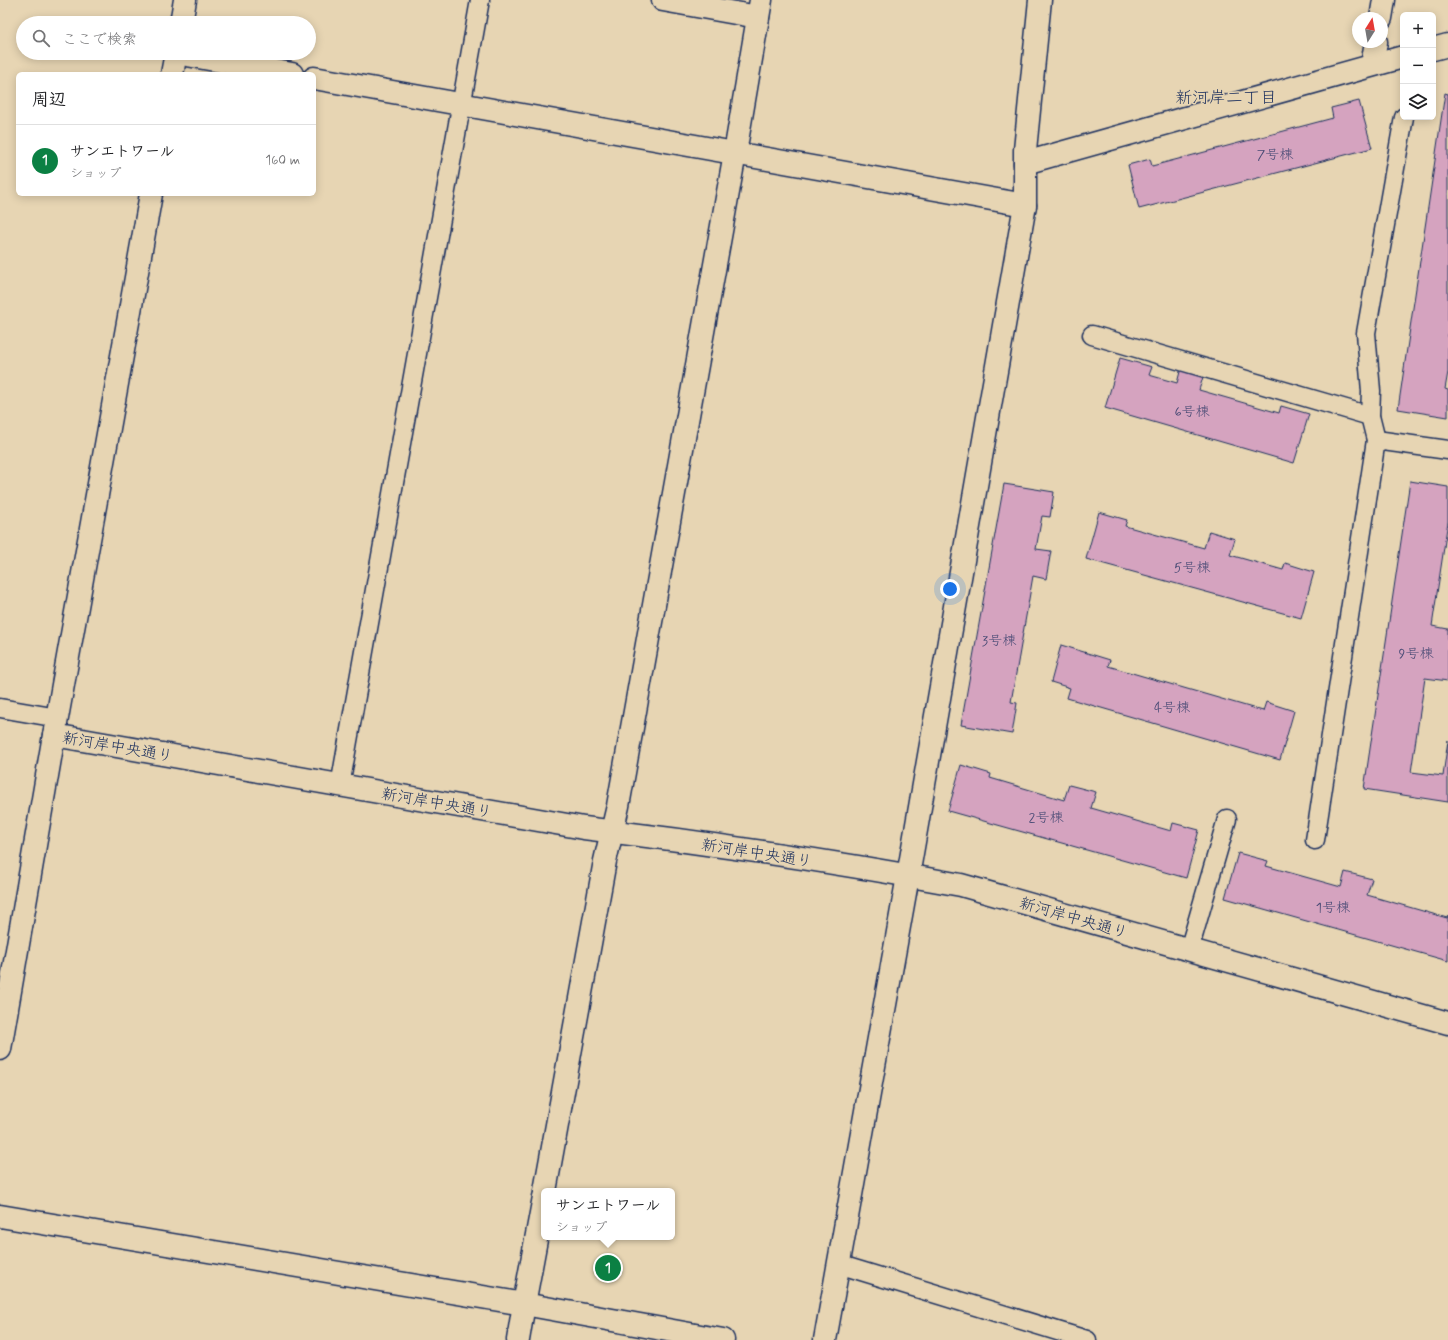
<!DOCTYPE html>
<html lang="ja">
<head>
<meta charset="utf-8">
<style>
  :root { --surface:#fff; --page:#f6f6f6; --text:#202124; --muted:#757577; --line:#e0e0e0; --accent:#0b8043 }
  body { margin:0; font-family:Mynerve,"Klee One",sans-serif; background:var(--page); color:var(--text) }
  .controls { position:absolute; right:12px; top:12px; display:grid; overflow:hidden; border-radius:6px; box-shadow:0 2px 10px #0003 }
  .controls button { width:36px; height:36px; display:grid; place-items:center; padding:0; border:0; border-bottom:1px solid var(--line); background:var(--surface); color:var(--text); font:20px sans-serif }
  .compass { position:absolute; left:1352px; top:12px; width:36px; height:36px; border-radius:50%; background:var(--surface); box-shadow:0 2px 10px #0003; rotate:11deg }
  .you { position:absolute; left:950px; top:589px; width:14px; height:14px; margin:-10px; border:3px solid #fff; border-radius:50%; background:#1a73e8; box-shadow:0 0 0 6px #1a73e833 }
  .badge { display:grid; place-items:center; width:26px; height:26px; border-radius:50%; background:var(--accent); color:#fff; font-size:13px; font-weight:700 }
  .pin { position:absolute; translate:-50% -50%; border:2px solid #fff; box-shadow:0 1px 4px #0006 }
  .popup { position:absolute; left:541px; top:1188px; width:134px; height:52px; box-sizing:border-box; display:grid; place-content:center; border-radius:6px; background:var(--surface); filter:drop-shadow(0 1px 3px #0005); font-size:13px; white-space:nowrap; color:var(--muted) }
  .popup b { font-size:15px; color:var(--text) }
  .popup::after { content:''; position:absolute; left:50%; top:100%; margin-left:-8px; border:8px solid transparent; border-top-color:var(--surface) }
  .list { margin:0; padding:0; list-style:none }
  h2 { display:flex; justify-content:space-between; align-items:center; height:52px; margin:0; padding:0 16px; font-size:17px }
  h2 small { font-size:13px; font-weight:400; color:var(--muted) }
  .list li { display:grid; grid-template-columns:26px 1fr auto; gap:12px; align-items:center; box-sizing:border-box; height:72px; padding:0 16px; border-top:1px solid var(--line) }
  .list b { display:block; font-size:15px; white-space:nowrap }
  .list p { margin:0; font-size:13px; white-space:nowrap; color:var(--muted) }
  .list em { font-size:13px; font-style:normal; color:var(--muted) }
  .icon { flex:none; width:22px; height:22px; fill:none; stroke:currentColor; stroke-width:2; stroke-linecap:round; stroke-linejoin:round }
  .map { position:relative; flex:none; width:1448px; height:1340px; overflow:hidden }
  .search { position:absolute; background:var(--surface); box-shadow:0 2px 10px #0003; left:16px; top:16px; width:300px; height:44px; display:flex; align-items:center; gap:10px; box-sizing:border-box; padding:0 14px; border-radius:22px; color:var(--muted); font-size:15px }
  .panel { position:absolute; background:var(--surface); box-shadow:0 2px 10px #0003; left:16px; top:72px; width:300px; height:124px; border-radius:6px }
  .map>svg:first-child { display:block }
</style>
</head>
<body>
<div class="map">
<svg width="1448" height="1340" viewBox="0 0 1448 1340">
  <rect width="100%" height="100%" fill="#e7d5b3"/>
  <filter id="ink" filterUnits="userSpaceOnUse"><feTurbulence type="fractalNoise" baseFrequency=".025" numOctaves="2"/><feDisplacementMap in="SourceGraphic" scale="8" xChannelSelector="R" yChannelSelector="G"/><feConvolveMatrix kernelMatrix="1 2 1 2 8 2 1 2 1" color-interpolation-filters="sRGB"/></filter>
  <g filter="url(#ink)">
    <g fill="#d5a3bf" stroke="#1b2f5e">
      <polygon points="1445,93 1448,94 1448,372 1445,389 1448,390 1448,417 1398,409"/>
      <polygon points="1359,101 1372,148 1139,209 1128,165 1150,159 1152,166 1333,118 1331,108"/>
      <polygon points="1120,358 1152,367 1149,375 1177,383 1181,368 1204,374 1199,390 1279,413 1281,406 1309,414 1294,463 1105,408"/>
      <polygon points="1410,481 1448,487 1448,521 1432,626 1448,629 1448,681 1425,678 1411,772 1443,776 1448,740 1448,802 1364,789"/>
      <polygon points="1004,484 1054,492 1050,517 1042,516 1036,549 1051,551 1046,579 1033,576 1011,702 1017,703 1012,734 961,725"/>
      <polygon points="1099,512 1127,520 1125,526 1204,548 1209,531 1235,539 1230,555 1283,570 1285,563 1314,572 1301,618 1086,559"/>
      <polygon points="1061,645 1110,660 1108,666 1263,711 1266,702 1294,711 1280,760 1067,698 1070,688 1051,682"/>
      <polygon points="961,765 991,774 990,778 1064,800 1069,785 1096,792 1091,808 1171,831 1173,823 1199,830 1186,878 948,811"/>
      <polygon points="1238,853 1268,861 1266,866 1341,887 1345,872 1372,879 1367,895 1447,918 1448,916 1448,961 1225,898"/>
    </g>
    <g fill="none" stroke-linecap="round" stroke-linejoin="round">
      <defs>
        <g id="lane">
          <polyline points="1092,335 1370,416"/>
          <polyline points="1376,440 1448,450"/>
          <polyline points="0,708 58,718"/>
          <polyline points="340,786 480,0"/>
          <polyline points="1315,840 1376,440 1370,416 1371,391 1366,333 1404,117"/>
          <polyline points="1189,950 1227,819"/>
          <polyline points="838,1264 1087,1340"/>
        </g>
        <g id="street">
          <polyline points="663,0 758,17"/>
          <polyline points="1381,18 1384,0"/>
          <polyline points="1433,49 1448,45"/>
          <polyline points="176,53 292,74"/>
          <polyline points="1372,65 1376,42"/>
          <polyline points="314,78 1025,205"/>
          <polyline points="1025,163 1403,57"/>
          <polyline points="0,1216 524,1304 723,1340"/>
          <polyline points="518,1340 524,1304"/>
          <polyline points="825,1340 908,876 1025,205 1025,150 1040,0"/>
        </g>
        <g id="secondary">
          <polyline points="181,23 185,0"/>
          <polyline points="172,74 176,53"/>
          <path d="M 54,735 L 584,828 C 710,843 836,862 961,885 L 1448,1023"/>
          <polyline points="0,1049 54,735 151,194"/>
          <polyline points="545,1191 605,861 618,806 735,153 761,0"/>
          <polyline points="524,1304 544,1197"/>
        </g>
      </defs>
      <use href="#lane" stroke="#1b2f5e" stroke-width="21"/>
      <use href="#street" stroke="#1b2f5e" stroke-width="25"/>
      <use href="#secondary" stroke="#1b2f5e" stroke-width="25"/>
      <use href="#lane" stroke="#e7d5b3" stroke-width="18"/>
      <use href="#street" stroke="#e7d5b3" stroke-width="22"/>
      <use href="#secondary" stroke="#e7d5b3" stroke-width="22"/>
    </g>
  </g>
  <g text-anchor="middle" stroke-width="3" stroke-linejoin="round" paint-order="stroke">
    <g font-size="14" fill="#4a4c76">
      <text x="1275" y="159">7号棟</text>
      <text x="1192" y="416">6号棟</text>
      <text x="1192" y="572">5号棟</text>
      <text x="999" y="645">3号棟</text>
      <text x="1416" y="658">9号棟</text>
      <text x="1172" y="712">4号棟</text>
      <text x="1046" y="822">2号棟</text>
      <text x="1333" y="912">1号棟</text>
    </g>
    <g font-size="16" fill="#1b2f5e" stroke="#e7d5b3">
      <text transform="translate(118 746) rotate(10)" y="6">新河岸中央通り</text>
      <text transform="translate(437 802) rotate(10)" y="6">新河岸中央通り</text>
      <text transform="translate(757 852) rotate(9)" y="6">新河岸中央通り</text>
      <text transform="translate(1074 917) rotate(16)" y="6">新河岸中央通り</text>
    </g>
    <g font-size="17" fill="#1b2f5e" stroke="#e7d5b3">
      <text x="1226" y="103">新河岸二丁目</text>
    </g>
  </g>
</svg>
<div class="controls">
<button>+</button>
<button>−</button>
<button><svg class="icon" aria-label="layers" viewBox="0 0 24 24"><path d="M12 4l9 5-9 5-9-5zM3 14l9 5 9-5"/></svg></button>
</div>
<svg class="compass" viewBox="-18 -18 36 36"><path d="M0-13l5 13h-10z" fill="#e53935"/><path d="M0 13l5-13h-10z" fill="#757577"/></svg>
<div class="you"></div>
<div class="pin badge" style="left:608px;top:1268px">1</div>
<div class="popup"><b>サンエトワール</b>ショップ</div>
<div class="search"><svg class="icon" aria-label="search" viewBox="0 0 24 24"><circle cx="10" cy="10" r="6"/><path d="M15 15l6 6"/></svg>ここで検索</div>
<section class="panel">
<h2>周辺<small></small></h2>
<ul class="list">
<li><span class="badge">1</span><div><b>サンエトワール</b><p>ショップ</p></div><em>160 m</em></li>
</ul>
</section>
</div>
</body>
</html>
